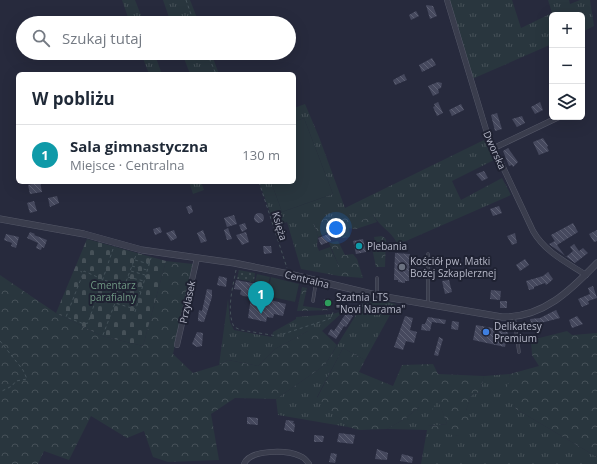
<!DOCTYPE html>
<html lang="pl">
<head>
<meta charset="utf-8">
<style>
  :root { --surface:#fff; --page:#f6f6f7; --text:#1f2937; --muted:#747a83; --line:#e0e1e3; --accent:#d93025 }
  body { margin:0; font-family:"Open Sans",sans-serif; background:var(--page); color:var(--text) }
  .controls { position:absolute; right:12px; top:12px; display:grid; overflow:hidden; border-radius:6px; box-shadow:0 4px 16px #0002 }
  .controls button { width:36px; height:36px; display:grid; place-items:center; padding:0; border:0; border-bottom:1px solid var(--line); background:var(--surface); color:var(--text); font:20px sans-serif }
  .you { position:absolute; left:336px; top:228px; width:14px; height:14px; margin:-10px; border:3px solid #fff; border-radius:50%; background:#1a73e8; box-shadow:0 0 0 6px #1a73e833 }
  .badge { display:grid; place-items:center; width:26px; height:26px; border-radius:50%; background:var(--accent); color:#fff; font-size:13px; font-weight:700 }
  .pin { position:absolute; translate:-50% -33px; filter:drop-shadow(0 1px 2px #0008) }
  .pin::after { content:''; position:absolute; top:21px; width:14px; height:12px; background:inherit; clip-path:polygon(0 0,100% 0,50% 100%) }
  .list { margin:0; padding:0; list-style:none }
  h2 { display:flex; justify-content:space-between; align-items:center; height:52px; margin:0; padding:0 16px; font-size:17px }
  h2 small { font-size:13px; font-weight:400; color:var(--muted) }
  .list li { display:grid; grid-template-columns:26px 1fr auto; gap:12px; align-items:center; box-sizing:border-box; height:60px; padding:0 16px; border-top:1px solid var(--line) }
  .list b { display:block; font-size:15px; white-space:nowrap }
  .list p { margin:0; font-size:13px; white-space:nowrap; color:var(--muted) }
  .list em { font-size:13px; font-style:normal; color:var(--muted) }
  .icon { flex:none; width:22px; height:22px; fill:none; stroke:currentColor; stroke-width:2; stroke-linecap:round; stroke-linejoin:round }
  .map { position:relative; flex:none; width:597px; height:464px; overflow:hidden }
  .search { position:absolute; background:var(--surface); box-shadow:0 4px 16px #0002; left:16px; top:16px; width:280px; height:44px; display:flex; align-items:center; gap:10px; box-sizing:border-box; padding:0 14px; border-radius:22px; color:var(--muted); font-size:15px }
  .panel { position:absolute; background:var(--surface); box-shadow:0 4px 16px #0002; left:16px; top:72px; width:280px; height:112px; border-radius:6px }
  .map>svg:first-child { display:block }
</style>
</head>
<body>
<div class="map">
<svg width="597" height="464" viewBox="0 0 597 464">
  <defs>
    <pattern id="grass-tufts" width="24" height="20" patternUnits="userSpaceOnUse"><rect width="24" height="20" fill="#29363e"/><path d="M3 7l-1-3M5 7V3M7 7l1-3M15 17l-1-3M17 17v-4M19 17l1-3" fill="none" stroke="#465158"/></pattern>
    <pattern id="forest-crowns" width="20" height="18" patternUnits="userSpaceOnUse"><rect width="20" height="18" fill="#29363e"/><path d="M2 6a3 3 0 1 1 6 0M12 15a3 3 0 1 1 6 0" fill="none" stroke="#465158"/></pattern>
    <pattern id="cemetery-stones" width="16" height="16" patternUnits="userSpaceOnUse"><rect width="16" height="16" fill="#29363e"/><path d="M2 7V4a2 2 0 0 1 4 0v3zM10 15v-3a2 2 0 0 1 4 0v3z" fill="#465158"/></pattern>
    <pattern id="park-dots" width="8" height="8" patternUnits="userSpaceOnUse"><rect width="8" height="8" fill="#29363e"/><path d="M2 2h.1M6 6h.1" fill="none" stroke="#465158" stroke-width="1.8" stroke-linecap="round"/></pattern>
    <pattern id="building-back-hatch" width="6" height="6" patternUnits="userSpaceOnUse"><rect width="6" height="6" fill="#46495e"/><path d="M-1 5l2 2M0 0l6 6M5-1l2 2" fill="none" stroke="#5e6174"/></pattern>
  </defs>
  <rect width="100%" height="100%" fill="#272a3d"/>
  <g fill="url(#grass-tufts)">
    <polygon points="122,0 135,0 144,23 130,23"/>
    <polygon points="163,0 190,0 199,23 171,23"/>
    <polygon points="449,0 512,0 521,28 552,13 548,0 569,0 570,4 580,0 590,0 594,26 582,32 582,15 552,15 552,44 472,79"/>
    <polygon points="141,53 154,53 162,74 149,74"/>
    <polygon points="182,53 211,53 219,74 190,74"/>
    <path d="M 305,104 L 319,137 L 345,208 L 484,140 L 494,160 L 452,181 L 461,200 L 502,178 L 511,195 L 406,241 L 397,243 C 390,230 380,227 373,215 L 354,225 L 314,223 L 318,237 L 317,246 L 319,251 L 330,247 L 339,266 L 339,276 L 301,269 L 287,222 L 275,226 L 259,182 L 271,182 L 282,212 L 333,194 L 304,118 L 294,122 L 294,108 Z"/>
    <polygon points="189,182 201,182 204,190 193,194"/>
    <polygon points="367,297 396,304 365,360 343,348 317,397 348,427 278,415 276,399 325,365"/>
    <polygon points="228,299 230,322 234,330 272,337 273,332 296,319 296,317 332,314 344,311 322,331 308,331 275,349 258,366 228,360 219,365"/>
    <polygon points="510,374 508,387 516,409 597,457 597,464 421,464 427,430 387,429 406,418 419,407 438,399 447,424 428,426 458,436 471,395 480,392 484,376"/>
  </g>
  <g fill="url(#forest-crowns)">
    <polygon points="346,211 354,224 373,215 377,222 356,229 349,228 350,237 337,238 332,231 318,237 314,223"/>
    <polygon points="382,236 386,239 385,267 376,267 372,248 376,247 374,237"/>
    <polygon points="338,241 345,255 353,254 357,259 363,278 339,276 339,266 329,243"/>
    <polygon points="166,261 193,264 173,354 193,373 219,365 228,360 258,366 275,349 308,331 322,331 337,345 325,365 276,399 235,398 211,414 219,460 168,462 153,457 144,431 127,438 91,416 69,460 44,451 38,464 0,464 0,275 56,313 102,336 143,346"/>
    <polygon points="302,287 307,288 303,306 333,310 297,311"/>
    <polygon points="567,331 572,335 597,333 597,457 516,409 507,387 510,374 539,366 532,355 531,340"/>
    <polygon points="343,348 365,360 359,372 393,386 402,365 433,364 438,374 484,376 480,392 471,395 466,411 473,424 458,436 427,430 428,426 447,424 438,400 432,410 419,407 406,418 387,429 359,430 348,427 317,398"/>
  </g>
  <polygon fill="url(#cemetery-stones)" points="87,239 166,261 143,346 102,336 56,313"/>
  <polygon fill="url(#park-dots)" points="239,270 255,273 254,282 237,279"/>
  <g fill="#29363e">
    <polygon points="304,118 333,194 282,212 271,182 294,182 294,122"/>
    <polygon points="257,274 270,277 268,284 255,281"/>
    <polygon points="271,277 299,284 295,302 267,296"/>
  </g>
  <g fill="url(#building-back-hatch)">
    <polygon points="426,5 433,6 437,16 430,19"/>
    <polygon points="416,11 419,16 411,20 409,15"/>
    <polygon points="432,58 436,65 422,72 419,65"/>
    <polygon points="404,74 407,80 395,85 393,80"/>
    <polygon points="438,82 442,83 441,88 438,89 439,93 433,96 428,86"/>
    <polygon points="438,102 443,113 437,116 433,107 435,106 434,104"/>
    <polygon points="540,102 543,110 535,114 531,107"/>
    <polygon points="461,104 464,110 452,116 449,110"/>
    <polygon points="497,113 502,129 495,131 491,115"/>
    <polygon points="522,116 525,123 517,127 512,119"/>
    <polygon points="543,138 548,146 547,147 549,151 539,155 533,142"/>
    <polygon points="508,148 518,162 513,167 512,165 509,166 503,151"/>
    <polygon points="484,171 488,178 482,181 476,174"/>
    <polygon points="40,182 42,192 30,194 28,185"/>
    <polygon points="57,196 59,203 50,207 48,198"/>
    <polygon points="34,201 37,211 30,213 27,203"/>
    <polygon points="191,205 193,212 189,214 186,207"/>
    <polygon points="499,206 502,213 493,216 490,209"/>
    <circle cx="259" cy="218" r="5"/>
    <polygon points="234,215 237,224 227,227 224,218"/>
    <polygon points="245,223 247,229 242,232 239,225"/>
    <polygon points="573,223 578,232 557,245 566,257 573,251 570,247 574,244 579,251 583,248 588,253 575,263 549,244 555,241 556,243 551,235"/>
    <polygon points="160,227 162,232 155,235 153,229"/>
    <polygon points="228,228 232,239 227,240 224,230"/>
    <polygon points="174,230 177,238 171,241 166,233"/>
    <polygon points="203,230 207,241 201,243 197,233"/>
    <polygon points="597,230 597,241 594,242 589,234"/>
    <polygon points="30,232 35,234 34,235 47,240 44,248 42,247 41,250 36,248 38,243 27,238"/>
    <polygon points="246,232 249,242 242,245 236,235"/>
    <polygon points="515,233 517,243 512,245 507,236"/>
    <polygon points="6,234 19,237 16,248 11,246 12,243 4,240"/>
    <polygon points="329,234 331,241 321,245 318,238"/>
    <polygon points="363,239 366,252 356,254 353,241"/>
    <polygon points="263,246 271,246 272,253 264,254"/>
    <polygon points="395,253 410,254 409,281 405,281 405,283 398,282 398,280 394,280"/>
    <polygon points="525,259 529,265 520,271 516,265"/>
    <polygon points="548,272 553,279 550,282 546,285 545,283 534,287 534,289 529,290 526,281 543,276"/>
    <polygon points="219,276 227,278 226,287 217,285"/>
    <polygon points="236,280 262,285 259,297 286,304 283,316 274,314 273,318 267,317 266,322 248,318 251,297 243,296 240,294 241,290 234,289"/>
    <polygon points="449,280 452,292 445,294 442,281"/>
    <polygon points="593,286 597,298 588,301 589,304 582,307 578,299 590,294 588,288"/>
    <polygon points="207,289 212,290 212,297 204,322 198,321 198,318 199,310 202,311"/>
    <polygon points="491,290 501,291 500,300 490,299"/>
    <polygon points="324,299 332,301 331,306 323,305"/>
    <rect x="500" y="301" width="7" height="7"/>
    <polygon points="556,310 560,318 529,326 528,323 531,322 530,319 540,318"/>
    <polygon points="347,312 353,316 346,327 344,326 336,339 328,334 331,329 334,331"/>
    <polygon points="405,316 413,318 410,330 417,332 414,343 406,341 403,350 394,347"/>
    <polygon points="577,316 583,324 572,328 569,320"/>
    <polygon points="428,317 446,320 445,324 432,322 430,331 421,330 422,324 425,324"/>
    <polygon points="452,321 459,322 458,330 451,329"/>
    <polygon points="476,325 508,331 505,347 473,340"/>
    <polygon points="197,332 203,333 202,346 197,347 192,344"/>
    <polygon points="439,337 443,339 438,356 434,355"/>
    <polygon points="247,417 258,418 258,425 247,424"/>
    <polygon points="286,420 294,421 293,423 295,424 294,432 284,430"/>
    <polygon points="339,433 355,435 353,444 337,442"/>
    <polygon points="314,435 324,436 323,442 314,442"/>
    <polygon points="377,449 388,453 387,460 375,459"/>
    <polygon points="331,453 337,454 335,463 329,462"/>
    <polygon points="402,454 413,457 412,463 400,461"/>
  </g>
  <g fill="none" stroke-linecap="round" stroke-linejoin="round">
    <defs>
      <g id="service">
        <polyline points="377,278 377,295"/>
        <polyline points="313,301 316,281"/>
        <polyline points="428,303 428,254"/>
        <polyline points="514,317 519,352"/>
      </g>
      <g id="minor">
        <path d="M 447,0 L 487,133 L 533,231 C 545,252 566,262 586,275"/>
        <polyline points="494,148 559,117"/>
        <polyline points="177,345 197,258"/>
        <path d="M 244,464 C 250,449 287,450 300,456 C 303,457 307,461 309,464"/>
      </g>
      <path id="tertiary" d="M 0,219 L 84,234 L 142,250 L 234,263 L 289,274 L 380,296 L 502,317 C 543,318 571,290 597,263"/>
    </defs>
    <use href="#service" stroke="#555868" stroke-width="3.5"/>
    <use href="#minor" stroke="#555868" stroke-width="6"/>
    <use href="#tertiary" stroke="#555868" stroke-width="7"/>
    <g stroke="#46535b" stroke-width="1" stroke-dasharray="3 3" stroke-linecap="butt">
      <polyline points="186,0 194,23"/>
      <polyline points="207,53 216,74"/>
      <polyline points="259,182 287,268"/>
      <polyline points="113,249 88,323 84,324 66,317 84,271 104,280 141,292"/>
      <polyline points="135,260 149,264"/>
      <polyline points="132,266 147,270"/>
      <polyline points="75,269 82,272"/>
      <path d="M 236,270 C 233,287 226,310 234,327 L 241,330 L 277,336 L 326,320 L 331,318 L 333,312"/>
      <polyline points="131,271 145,275"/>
      <polyline points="128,277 144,281"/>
      <polyline points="126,282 143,286"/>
      <polyline points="124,287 136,255"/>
      <polyline points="135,312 151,258"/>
      <polyline points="103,335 115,303 135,309"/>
      <polyline points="0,341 23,370 27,379 16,381 12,386 0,392"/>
    </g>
    <use href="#service" stroke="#3a3d4d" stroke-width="2.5"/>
    <use href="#minor" stroke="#3a3d4d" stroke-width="5"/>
    <use href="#tertiary" stroke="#3a3d4d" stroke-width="6"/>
  </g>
  <circle fill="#0f9aa8" stroke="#1f2232" stroke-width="1.5" cx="359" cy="246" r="4"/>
  <circle fill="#6b7280" stroke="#1f2232" stroke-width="1.5" cx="402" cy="267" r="4"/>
  <circle fill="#2e9e5b" stroke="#1f2232" stroke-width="1.5" cx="328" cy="303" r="4"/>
  <circle fill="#3f7fe0" stroke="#1f2232" stroke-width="1.5" cx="486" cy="332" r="4"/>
  <g text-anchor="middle" stroke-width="4" stroke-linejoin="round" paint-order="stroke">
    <g font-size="10" fill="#b6b8c8" stroke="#1f2232">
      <text transform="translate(495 150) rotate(66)" y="4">Dworska</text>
      <text transform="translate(280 226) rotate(74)" y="4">Księża</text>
      <text transform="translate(307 279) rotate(14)" y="4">Centralna</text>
      <text transform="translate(187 302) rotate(-78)" y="4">Przylasek</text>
    </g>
    <g font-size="10" fill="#b6b8c8" stroke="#1f2232" text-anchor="start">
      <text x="367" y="250">Plebania</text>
      <text x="410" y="265">Kościół pw. Matki<tspan x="410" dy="12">Bożej Szkaplerznej</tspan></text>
      <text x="336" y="301">Szatnia LTS<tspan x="336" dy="12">"Novi Narama"</tspan></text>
      <text x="494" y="330">Delikatesy<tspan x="494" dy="12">Premium</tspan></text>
    </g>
    <g font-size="10" fill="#6f9783" stroke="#1f2232">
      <text x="113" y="289">Cmentarz<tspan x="113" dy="12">parafialny</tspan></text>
    </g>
  </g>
</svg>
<div class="controls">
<button>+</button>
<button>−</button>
<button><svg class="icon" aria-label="layers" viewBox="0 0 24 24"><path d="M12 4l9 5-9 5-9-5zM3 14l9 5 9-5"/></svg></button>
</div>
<div class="you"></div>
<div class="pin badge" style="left:261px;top:314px;background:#0f9aa8">1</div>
<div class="search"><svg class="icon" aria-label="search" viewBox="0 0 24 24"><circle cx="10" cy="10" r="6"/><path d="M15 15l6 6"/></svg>Szukaj tutaj</div>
<section class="panel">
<h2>W pobliżu<small></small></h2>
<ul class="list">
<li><span class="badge" style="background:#0f9aa8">1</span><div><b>Sala gimnastyczna</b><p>Miejsce · Centralna</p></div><em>130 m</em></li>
</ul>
</section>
</div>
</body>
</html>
